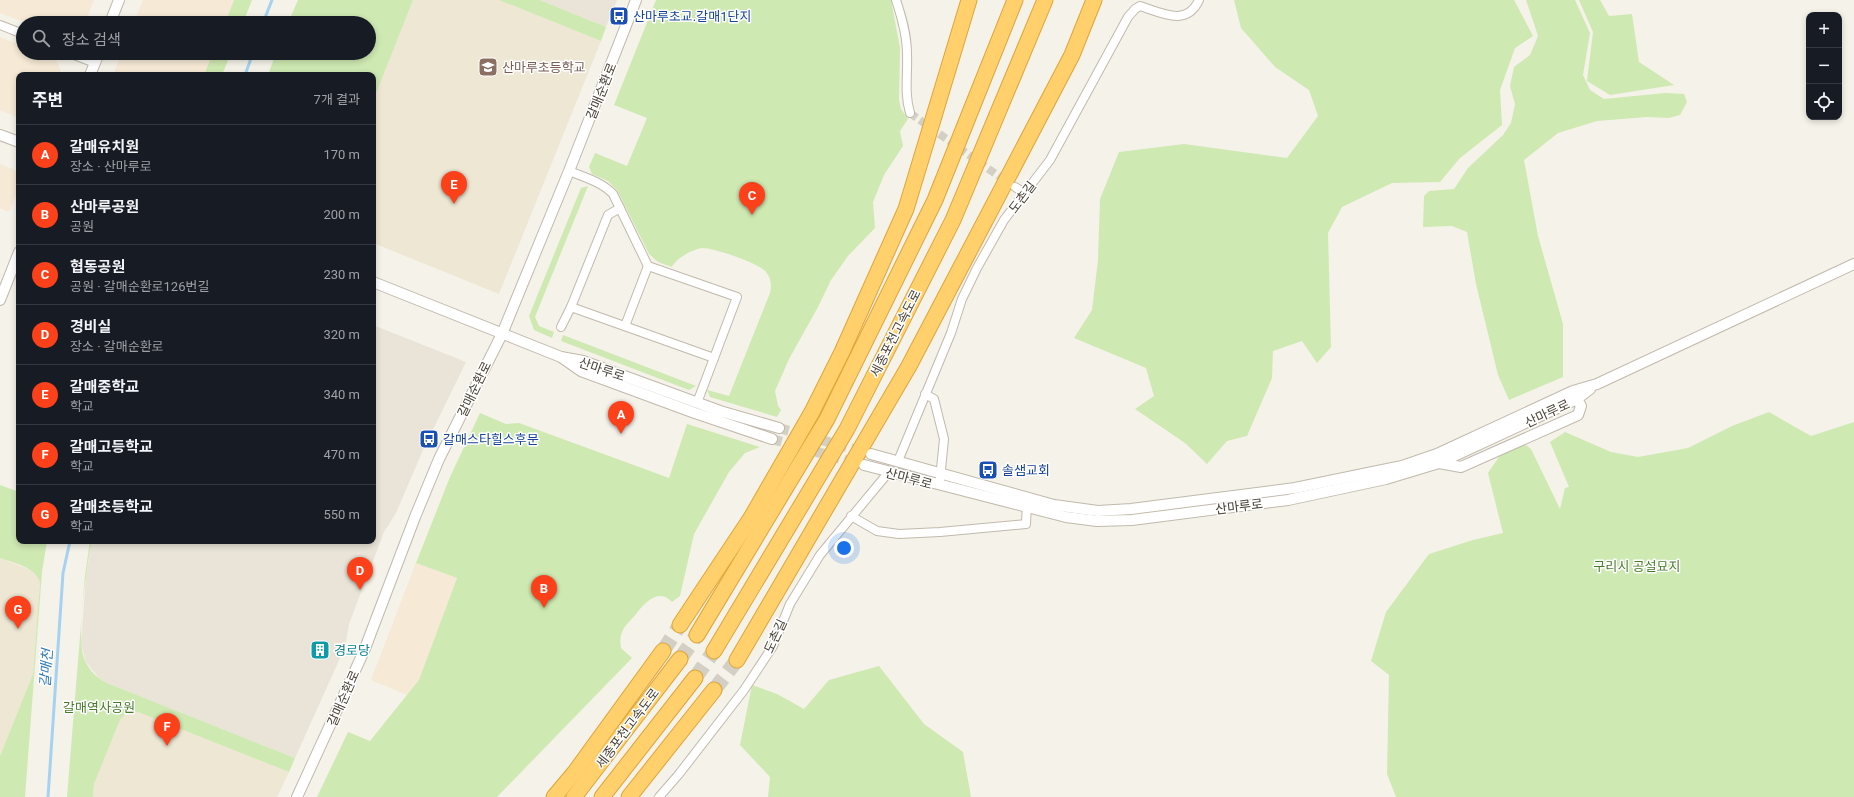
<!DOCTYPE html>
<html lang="ko">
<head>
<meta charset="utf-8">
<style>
  :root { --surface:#171b24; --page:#242831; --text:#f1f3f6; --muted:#9ea1a6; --line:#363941; --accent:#fb401a }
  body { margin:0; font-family:Roboto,"Noto Sans KR",sans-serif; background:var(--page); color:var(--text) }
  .controls { position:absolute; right:12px; top:12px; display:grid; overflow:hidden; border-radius:8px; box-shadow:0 2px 6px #0003 }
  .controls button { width:36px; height:36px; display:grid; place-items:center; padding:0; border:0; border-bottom:1px solid var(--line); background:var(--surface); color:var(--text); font:20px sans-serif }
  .you { position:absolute; left:844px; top:548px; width:14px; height:14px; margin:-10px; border:3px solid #fff; border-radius:50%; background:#1a73e8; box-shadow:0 0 0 6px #1a73e833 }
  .badge { display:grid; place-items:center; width:26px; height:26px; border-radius:50%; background:var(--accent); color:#fff; font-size:13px; font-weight:700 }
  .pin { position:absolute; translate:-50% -33px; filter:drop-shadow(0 1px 2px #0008) }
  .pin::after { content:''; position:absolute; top:21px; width:14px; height:12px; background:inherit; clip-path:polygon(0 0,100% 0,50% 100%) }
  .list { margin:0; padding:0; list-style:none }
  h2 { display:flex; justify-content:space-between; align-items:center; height:52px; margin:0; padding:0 16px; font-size:17px }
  h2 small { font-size:13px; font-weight:400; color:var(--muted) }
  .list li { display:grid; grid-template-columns:26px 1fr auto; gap:12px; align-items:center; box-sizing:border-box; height:60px; padding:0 16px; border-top:1px solid var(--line) }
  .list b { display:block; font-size:15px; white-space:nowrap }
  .list p { margin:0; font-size:13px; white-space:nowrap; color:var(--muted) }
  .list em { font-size:13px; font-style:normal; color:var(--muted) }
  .icon { flex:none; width:22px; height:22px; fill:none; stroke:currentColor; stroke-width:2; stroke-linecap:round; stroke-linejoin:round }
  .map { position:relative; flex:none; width:1854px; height:797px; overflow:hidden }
  .search { position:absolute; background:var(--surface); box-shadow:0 2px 6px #0003; left:16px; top:16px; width:360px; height:44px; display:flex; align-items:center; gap:10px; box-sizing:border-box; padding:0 14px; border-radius:22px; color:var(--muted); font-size:15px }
  .panel { position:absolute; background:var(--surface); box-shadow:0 2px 6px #0003; left:16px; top:72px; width:360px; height:472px; border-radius:8px }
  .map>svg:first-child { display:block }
</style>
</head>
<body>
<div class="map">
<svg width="1854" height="797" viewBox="0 0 1854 797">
  <rect width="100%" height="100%" fill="#f5f2e9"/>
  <g fill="#e9e4d7">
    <polygon points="540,0 617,0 606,27"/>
    <polygon points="373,325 466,362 423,450 396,513 384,532 349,624 345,647 295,758 107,683 99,678 86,662 81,644 86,576 92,541 373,541"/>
  </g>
  <g fill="#f6e9d5">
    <polygon points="0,0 94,0 85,23 26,23 0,13"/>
    <polygon points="143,0 234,0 225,23 134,23"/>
    <polygon points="0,37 23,46 23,53 40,53 56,60 61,71 59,75 19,75 19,118 0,110"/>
    <polygon points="122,53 213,53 204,75 113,75"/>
    <polygon points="0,164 15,170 19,180 19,188 9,212 0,208"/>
    <polygon points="416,563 457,578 419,681 407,695 371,680"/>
  </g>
  <g fill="#eee7d3">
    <polygon points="413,0 499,0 601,41 499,294 373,243 373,100"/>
    <polygon points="0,558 33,571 38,576 40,583 33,674 0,756"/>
    <polygon points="131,711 138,712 289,772 277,797 93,797 94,784 120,720 124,715"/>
  </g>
  <g fill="#cfe9b2">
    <polygon points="234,0 252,0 243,23 225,23"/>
    <polygon points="298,0 413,0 373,101 373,75 268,75 276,53 369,53 369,23 288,23"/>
    <polygon points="499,0 540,0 606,27 601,41"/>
    <path d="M 656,0 L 891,0 L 900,48 L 899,100 L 901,109 L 908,119 L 900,131 L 903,146 L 884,175 L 873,202 L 875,228 L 848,256 L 831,280 L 818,307 L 789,359 L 775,391 L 778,406 L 781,410 L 777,417 L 710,397 L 707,390 L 729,396 L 770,293 C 772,285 771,278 766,272 C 759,263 714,248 702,248 C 693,249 675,259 672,267 L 658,262 L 649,254 L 617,190 L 608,181 L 592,174 L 589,167 L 595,153 L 627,166 L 647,118 L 614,105 Z"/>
    <polygon points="1234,0 1514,0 1533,36 1515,48 1500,90 1502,125 1460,158 1440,182 1392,183 1342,207 1328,233 1331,347 1317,363 1302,341 1273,351 1272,378 1247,436 1227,441 1207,464 1185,443 1135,409 1154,396 1146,368 1074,338 1092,310 1098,260 1100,199 1119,152 1184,144 1287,158 1318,116 1309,90 1275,67 1241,28"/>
    <polygon points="1526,0 1575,0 1590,33 1583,75 1590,90 1604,99 1665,93 1684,94 1687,102 1680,115 1669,118 1647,117 1597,121 1558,133 1524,160 1538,236 1563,324 1563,377 1509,400 1498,375 1476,284 1467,232 1452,226 1423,227 1424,196 1429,191 1454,189 1468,168 1503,135 1511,123 1515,104 1510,86 1514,67 1530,55 1538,36"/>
    <polygon points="1579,0 1600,0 1609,16 1632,14 1639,62 1674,85 1610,95 1587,81 1593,32"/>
    <polygon points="213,53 231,53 222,75 204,75"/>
    <polygon points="588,186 535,317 539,326 554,332 552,338 534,330 529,316 581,188"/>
    <polygon points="563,335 696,386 689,390 561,341"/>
    <polygon points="1769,412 1811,436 1854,422 1854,797 1396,797 1387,774 1389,675 1371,661 1386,612 1429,554 1473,540 1503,533 1488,473 1501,454 1526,445 1531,449 1560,509 1565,488 1569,487 1550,442 1565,432 1611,452 1638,457 1688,448 1732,426"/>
    <path d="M 480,413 L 506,424 L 519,423 L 669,478 L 687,424 L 760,447 L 745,453 L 729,472 L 694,534 L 680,596 L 672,602 C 658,587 644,604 636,614 C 631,620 625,625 622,632 C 620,637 620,643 621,648 L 632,658 L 497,797 L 317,797 L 348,732 L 370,741 L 419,680 L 457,578 L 416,563 L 450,477 Z"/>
    <path d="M 0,485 L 19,492 L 19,541 L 47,541 L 42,572 L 25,797 L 0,797 L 0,756 L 33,674 L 40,583 C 37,567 13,563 0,558 Z"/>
    <path d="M 90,541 L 92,541 C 87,563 77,635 83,655 C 87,668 95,677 107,683 L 295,758 L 289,772 L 138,712 C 130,710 125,713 120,720 L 94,784 L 93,797 L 67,797 L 85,575 Z"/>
    <polygon points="879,666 924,724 963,752 971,797 768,797 770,777 740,745 752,685 777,694 804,709 829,680"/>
  </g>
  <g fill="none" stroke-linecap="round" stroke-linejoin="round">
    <g stroke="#a6d1f1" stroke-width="3">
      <polyline points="263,23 272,0"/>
      <polyline points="245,75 253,53"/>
      <polyline points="48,797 63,573 70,541"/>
    </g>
    <polyline stroke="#d3cfc5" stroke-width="8" stroke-dasharray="8 4" stroke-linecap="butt" points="910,113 1007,182"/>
    <g stroke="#d3cfc5" stroke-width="10" stroke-dasharray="10 5" stroke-linecap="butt">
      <polyline points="779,428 864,452"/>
      <polyline points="772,439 859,464"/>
    </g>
    <g stroke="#d3cfc5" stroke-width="15" stroke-dasharray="15 8" stroke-linecap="butt">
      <polyline points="663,651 680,625"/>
      <polyline points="680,659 697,635"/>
      <polyline points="695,678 714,651"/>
      <polyline points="714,690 737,660"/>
    </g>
    <defs>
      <g id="minor">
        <path d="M 896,0 C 902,18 907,35 907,54 C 908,75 904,93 910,113"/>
        <polyline points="0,25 23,34"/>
        <polyline points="69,53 95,63"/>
        <path d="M 569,171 C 584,177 602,182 613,194 L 648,266 L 737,297 L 697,403"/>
        <polyline points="1015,187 1025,193"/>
        <polyline points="620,208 608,215 571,307 714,358"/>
        <polyline points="625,326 648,266"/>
        <polyline points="561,327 571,307"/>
        <polyline points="925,394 934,399 944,439 940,479"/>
        <path d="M 898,461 L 951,333 L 962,299 L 977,268 L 1004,220 L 1050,160 L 1128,17 L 1135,9 L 1140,6 C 1162,13 1187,27 1199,0"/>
        <polyline points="851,516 877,531 899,534 940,532 1026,524 1027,502"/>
        <polyline points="659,797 679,774 744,690 773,646 790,604 820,555 888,473"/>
      </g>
      <g id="tertiary">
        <polyline points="110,23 119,0"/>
        <polyline points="90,75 99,53"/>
        <polyline points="0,135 19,142"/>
        <polyline points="373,282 561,357"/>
        <polyline points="0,300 19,252"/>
        <polyline points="772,439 695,413 581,371 561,357 583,361 720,411 779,428"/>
        <polyline points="871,454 1054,505 1098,511 1131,509 1295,488 1402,466 1437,454 1573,391 1597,384 1854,264"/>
        <polyline points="1439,463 1461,467 1578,415 1581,406 1574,394"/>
        <polyline points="864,465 1066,517 1097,521 1132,520 1288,500 1386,479 1439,463 1577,399 1590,389"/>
        <polyline points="297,797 364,651 415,517 439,459 502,334 569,171 636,0"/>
      </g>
      <g id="motorway">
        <polyline points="680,625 751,518 812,412 842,352 906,209 969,0"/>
        <polyline points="697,635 827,419 935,200 1015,0"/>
        <polyline points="714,651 847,429 953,220 1045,0"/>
        <polyline points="737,660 909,366 1072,55 1094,0"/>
        <polyline points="554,797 575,772 663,651"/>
        <polyline points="574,797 680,659"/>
        <polyline points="602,797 695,678"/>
        <polyline points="629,797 714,690"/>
      </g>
    </defs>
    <use href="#minor" stroke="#c1baac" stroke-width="10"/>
    <use href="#tertiary" stroke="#c1baac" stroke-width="12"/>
    <use href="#motorway" stroke="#dfa539" stroke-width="17"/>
    <use href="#minor" stroke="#fff" stroke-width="8"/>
    <use href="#tertiary" stroke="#fff" stroke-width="10"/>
    <use href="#motorway" stroke="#ffd06b" stroke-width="15"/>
  </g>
  <defs>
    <symbol id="bus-square" viewBox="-11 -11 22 22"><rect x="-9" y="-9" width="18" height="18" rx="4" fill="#1a4fb4" stroke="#fff"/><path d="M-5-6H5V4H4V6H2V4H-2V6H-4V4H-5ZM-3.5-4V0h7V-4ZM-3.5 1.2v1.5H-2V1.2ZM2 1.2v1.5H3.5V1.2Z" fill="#fff"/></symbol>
    <symbol id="school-square" viewBox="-11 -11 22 22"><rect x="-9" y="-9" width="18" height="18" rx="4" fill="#8d6e63" stroke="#fff"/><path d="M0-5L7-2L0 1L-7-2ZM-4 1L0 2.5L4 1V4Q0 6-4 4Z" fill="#fff"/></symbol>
    <symbol id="building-square" viewBox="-11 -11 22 22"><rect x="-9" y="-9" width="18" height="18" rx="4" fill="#0f9aa8" stroke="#fff"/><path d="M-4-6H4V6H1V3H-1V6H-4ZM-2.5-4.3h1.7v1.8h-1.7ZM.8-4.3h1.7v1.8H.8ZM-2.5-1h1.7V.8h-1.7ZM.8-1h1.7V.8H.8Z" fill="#fff"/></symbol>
  </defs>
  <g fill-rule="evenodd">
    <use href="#bus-square" x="608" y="5" width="22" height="22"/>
    <use href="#school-square" x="477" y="56" width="22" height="22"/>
    <use href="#bus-square" x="418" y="428" width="22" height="22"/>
    <use href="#bus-square" x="977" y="459" width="22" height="22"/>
    <use href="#building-square" x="309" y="639" width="22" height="22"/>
  </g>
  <g text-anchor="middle" stroke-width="3" stroke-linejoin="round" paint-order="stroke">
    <g font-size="13" fill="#164399" stroke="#fff" text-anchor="start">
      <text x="633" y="21">산마루초교.갈매1단지</text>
      <text x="443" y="444">갈매스타힐스후문</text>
      <text x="1002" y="475">솔샘교회</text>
    </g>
    <g font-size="13" fill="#785e54" stroke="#fff" text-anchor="start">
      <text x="502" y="72">산마루초등학교</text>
    </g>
    <g font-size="13" fill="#494237" stroke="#fff">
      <text transform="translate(601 91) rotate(-68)" y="5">갈매순환로</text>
      <text transform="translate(1022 197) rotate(-53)" y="5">도촌길</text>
      <text transform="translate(895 333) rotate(-63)" y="5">세종포천고속도로</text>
      <text transform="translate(602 369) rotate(18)" y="5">산마루로</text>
      <text transform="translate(474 389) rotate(-64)" y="5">갈매순환로</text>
      <text transform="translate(1547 413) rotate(-25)" y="5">산마루로</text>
      <text transform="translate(909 478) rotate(15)" y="5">산마루로</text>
      <text transform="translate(1239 506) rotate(-7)" y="5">산마루로</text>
      <text transform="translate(775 636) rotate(-65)" y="5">도촌길</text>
      <text transform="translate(343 698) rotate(-66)" y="5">갈매순환로</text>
      <text transform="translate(627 728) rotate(-53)" y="5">세종포천고속도로</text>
    </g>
    <g font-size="13" fill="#477c29" stroke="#fff">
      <text x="1637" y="571">구리시 공설묘지</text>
      <text x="99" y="712">갈매역사공원</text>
    </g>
    <g font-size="13" fill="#0d838f" stroke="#fff" text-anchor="start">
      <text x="334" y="655">경로당</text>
    </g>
    <g font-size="14" font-style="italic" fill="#2f7bb7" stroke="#fff">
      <text transform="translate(46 668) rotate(-86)" y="5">갈매천</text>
    </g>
  </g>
</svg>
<div class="controls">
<button>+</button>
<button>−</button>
<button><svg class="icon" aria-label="locate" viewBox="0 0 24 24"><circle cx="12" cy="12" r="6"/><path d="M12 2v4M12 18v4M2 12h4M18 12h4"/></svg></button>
</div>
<div class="you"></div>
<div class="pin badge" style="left:621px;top:434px">A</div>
<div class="pin badge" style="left:544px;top:608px">B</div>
<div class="pin badge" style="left:752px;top:215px">C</div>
<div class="pin badge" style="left:360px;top:590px">D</div>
<div class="pin badge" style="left:454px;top:204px">E</div>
<div class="pin badge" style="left:167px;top:746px">F</div>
<div class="pin badge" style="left:18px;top:629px">G</div>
<div class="search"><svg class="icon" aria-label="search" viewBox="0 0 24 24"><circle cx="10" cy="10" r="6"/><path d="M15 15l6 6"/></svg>장소 검색</div>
<section class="panel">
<h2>주변<small>7개 결과</small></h2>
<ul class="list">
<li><span class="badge">A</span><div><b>갈매유치원</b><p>장소 · 산마루로</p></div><em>170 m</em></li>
<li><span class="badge">B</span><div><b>산마루공원</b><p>공원</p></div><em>200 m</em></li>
<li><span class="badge">C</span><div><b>협동공원</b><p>공원 · 갈매순환로126번길</p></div><em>230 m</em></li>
<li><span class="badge">D</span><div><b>경비실</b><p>장소 · 갈매순환로</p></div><em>320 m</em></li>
<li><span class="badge">E</span><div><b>갈매중학교</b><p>학교</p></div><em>340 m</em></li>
<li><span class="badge">F</span><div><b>갈매고등학교</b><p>학교</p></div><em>470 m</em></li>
<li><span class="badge">G</span><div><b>갈매초등학교</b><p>학교</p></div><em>550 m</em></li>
</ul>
</section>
</div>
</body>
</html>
